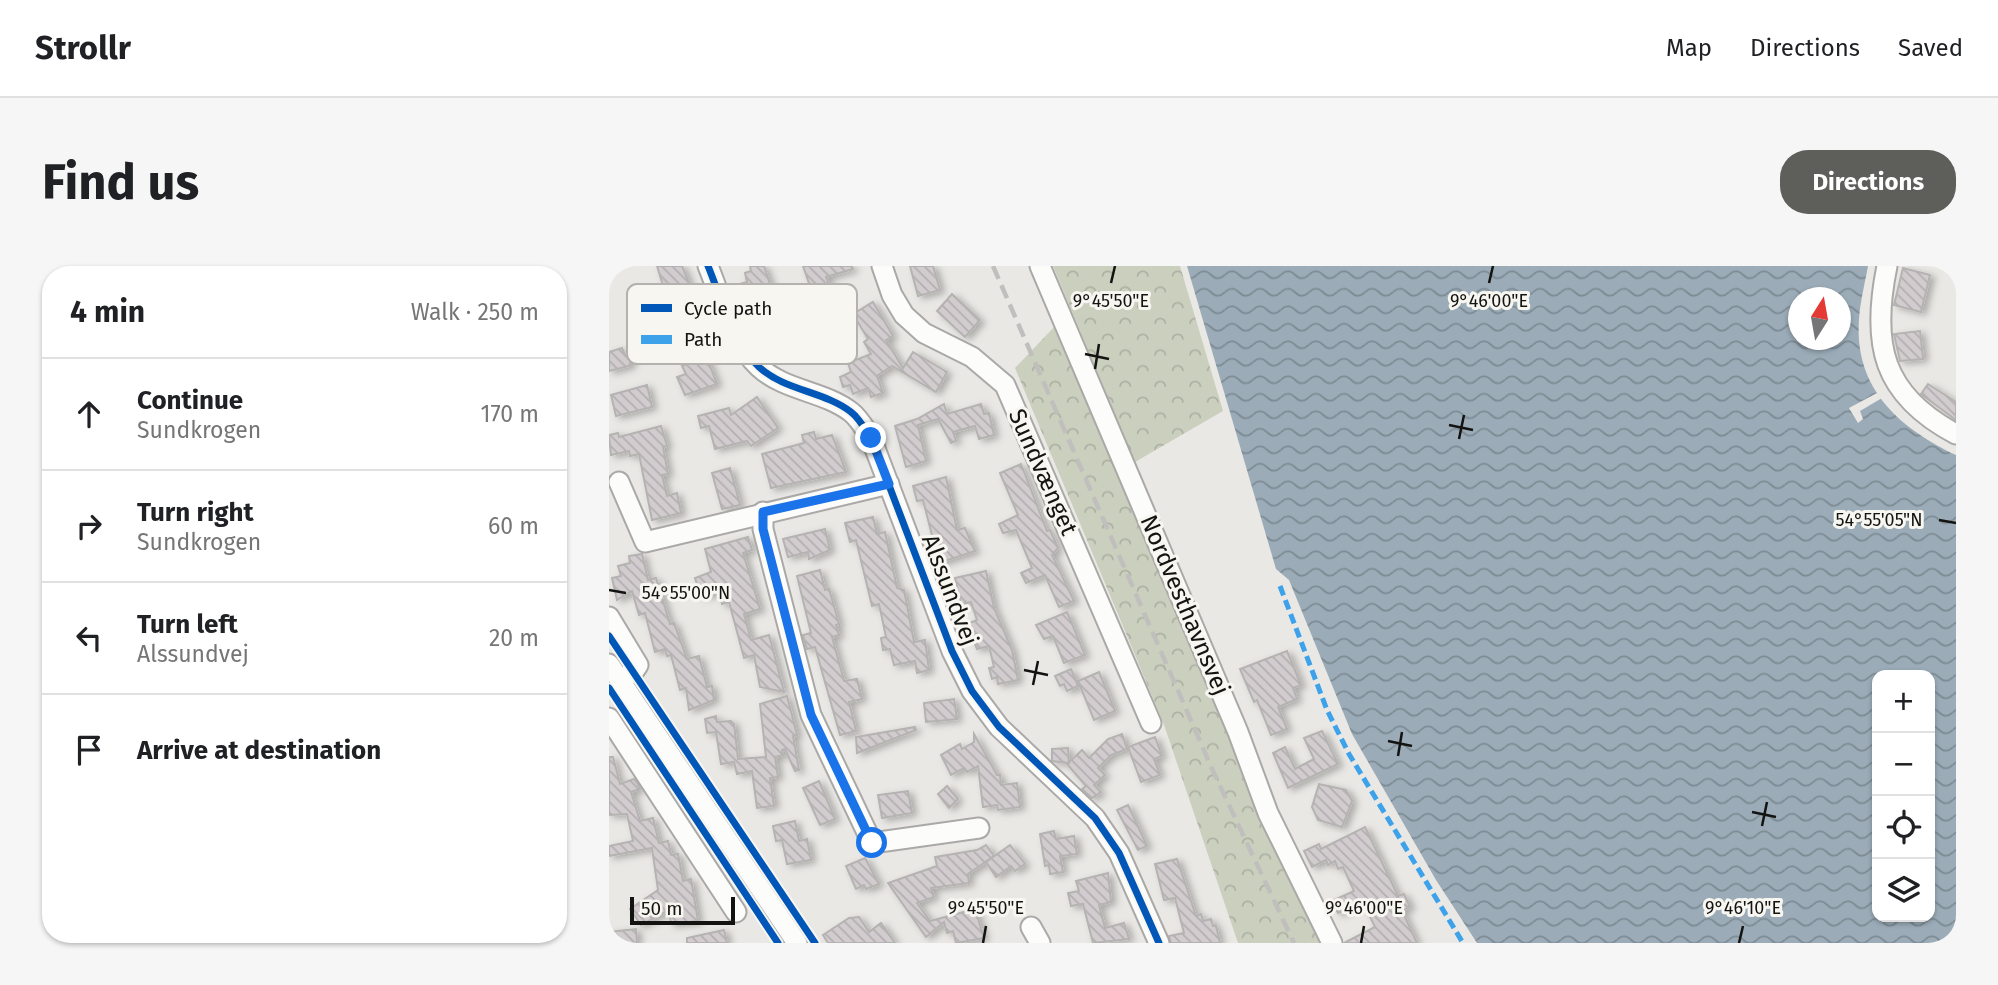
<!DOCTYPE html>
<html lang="en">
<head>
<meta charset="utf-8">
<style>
  :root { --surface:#fff; --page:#f6f6f6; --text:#202124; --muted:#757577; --line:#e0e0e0; --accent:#5e5e5b }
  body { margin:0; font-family:"Fira Sans",sans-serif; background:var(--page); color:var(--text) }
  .controls { position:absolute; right:21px; bottom:21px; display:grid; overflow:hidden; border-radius:14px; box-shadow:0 2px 5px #0004 }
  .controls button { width:63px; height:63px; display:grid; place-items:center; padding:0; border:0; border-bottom:2px solid var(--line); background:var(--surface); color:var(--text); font:35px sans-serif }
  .compass { position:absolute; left:1179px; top:21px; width:63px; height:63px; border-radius:50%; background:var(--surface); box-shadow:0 2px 5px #0004; rotate:11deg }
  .scale { position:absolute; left:21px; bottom:18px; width:105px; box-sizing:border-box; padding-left:7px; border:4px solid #131311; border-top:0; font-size:19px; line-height:24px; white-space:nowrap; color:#131311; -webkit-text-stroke:5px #f8f6f1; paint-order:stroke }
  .stop { position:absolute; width:21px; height:21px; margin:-16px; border:5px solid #1a73e8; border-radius:50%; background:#fff }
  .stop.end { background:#1a73e8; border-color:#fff; box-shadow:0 2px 7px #0008 }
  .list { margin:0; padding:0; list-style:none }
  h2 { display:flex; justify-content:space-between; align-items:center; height:91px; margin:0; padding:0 28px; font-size:30px }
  h2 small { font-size:23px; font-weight:400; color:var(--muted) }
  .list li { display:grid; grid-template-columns:46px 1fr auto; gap:21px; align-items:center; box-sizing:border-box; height:112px; padding:0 28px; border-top:2px solid var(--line) }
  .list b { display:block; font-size:26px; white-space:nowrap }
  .list p { margin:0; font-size:23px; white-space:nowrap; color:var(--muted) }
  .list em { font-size:23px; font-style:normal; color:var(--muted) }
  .icon { flex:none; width:38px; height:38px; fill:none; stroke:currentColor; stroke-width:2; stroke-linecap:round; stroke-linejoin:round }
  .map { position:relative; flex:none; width:1347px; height:677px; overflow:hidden; border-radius:28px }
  header { display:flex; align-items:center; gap:42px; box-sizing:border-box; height:98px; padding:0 35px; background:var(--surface); border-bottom:2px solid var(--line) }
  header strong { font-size:33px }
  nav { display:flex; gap:38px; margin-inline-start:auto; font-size:24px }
  .intro { display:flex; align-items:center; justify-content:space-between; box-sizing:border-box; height:168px; padding:0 42px }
  h1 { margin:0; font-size:49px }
  .button { padding:18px 32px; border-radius:28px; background:var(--accent); color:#fff; font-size:24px; font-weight:700 }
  main { display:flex; gap:42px; padding:0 42px }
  aside { flex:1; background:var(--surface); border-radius:28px; box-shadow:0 2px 5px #0004 }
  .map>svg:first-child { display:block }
</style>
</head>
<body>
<header>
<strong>Strollr</strong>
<nav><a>Map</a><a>Directions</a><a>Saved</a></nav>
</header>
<div class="intro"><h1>Find us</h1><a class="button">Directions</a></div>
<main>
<aside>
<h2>4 min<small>Walk · 250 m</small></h2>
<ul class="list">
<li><svg class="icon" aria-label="ahead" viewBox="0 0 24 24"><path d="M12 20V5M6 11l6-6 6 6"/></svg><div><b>Continue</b><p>Sundkrogen</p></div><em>170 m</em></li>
<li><svg class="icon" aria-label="right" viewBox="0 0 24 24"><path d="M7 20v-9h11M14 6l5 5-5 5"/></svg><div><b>Turn right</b><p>Sundkrogen</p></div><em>60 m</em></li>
<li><svg class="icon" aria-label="left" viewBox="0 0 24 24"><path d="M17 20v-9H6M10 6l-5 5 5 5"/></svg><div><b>Turn left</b><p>Alssundvej</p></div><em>20 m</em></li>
<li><svg class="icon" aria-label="arrive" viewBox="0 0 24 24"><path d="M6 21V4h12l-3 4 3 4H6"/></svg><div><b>Arrive at destination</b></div></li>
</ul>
</aside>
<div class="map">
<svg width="1347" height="677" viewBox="0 0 1347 677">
  <defs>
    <pattern id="forest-crowns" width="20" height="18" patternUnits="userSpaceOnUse" patternTransform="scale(1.75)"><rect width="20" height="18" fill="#cbcfbe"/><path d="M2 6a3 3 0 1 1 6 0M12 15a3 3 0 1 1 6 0" fill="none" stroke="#adb1a2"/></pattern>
    <pattern id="water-waves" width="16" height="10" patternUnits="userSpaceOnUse" patternTransform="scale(1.75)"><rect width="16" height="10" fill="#9bacb8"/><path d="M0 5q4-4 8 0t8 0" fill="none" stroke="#7d8b94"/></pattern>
    <pattern id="building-back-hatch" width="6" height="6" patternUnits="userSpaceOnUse" patternTransform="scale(1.75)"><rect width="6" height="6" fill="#d2cccf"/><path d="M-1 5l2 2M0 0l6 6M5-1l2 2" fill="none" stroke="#b3aeb1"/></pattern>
    <filter id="shadow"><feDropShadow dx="4.5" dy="2.5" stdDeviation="3.5" flood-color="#0004"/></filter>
  </defs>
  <rect width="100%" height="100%" fill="#eae8e5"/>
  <g fill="url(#forest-crowns)">
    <polygon points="444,0 571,0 614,145 526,196"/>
    <polygon points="447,59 705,666 712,677 629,677 554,456 406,102"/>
  </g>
  <path fill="url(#water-waves)" fill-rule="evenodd" d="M 578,0 L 1259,0 C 1256,17 1251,36 1250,54 C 1245,123 1291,162 1347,189 L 1347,677 L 868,677 L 827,614 L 743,468 L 680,314 L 667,303 ZM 1190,32 L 1232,32 L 1232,74 L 1190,74 ZM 1268,409 L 1321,409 L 1321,651 L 1268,651 Z"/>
  <polygon fill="#eae8e5" points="1268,127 1273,132 1251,145 1254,153 1249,157 1240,142"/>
  <g fill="url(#building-back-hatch)" stroke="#b5b3b2" stroke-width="2" filter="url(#shadow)">
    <polygon points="48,0 73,0 100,67 81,74 61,21 55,23"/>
    <polygon points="141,0 155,0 176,64 187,59 196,81 188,85 183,80 165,89 146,49 142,51 131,18 138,16 136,7 142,5"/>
    <polygon points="194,0 243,0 244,3 217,11 220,19 202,23"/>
    <polygon points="301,0 324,0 331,24 309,30"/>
    <polygon points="1294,2 1321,9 1312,46 1285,39"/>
    <polygon points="343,28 371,54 356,71 328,45"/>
    <polygon points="264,36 284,70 277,74 294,102 304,86 338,106 327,126 283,100 268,110 274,127 262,131 259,122 244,128 241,119 234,121 231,111 242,106 239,97 262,88 255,76 259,73 244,48"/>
    <polygon points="1311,65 1314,93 1291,95 1285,68"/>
    <polygon points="13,82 16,89 24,91 20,100 0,105 0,86"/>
    <polygon points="97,90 108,118 76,129 68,111 77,108 73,100"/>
    <polygon points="1319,118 1347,136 1347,154 1312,128"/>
    <polygon points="38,119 43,141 7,150 2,129"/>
    <polygon points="148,131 169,162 142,180 138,175 106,183 100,160 92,162 89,150 120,142 122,149"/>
    <polygon points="335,138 338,148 372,138 375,148 380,147 385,169 370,173 366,160 344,166 347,175 342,177 329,153 309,159 317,195 297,201 286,160 308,153"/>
    <polygon points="52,160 58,180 54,181 59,208 53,209 58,230 68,227 72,247 43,254 30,188 21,190 20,185 2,189 0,169 9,167 10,171"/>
    <polygon points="205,166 207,173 223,169 237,206 162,222 153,188 195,177 193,169"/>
    <polygon points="412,198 438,265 441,264 449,282 443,289 465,335 450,341 436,309 417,317 412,307 423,302 407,264 394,267 390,258 409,249 391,207"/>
    <polygon points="121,202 131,239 113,243 103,207"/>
    <polygon points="337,211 348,264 356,262 366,285 330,297 314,234 308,235 304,220"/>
    <polygon points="264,251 268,268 276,266 288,322 295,324 305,376 316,374 320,404 308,407 306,395 285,399 281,383 274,384 272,372 277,371 270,338 263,340 247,274 241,276 236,257"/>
    <polygon points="216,263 221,284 200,293 199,286 179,291 174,273"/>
    <polygon points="139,271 143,284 134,287 151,343 135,348 142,374 160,369 175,426 151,421 145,389 135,392 120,336 113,338 110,326 92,330 86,312 102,306 96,283"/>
    <polygon points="33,288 39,314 47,312 61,358 65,357 78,393 90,390 98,421 103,420 105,434 80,444 77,422 71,424 62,389 58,390 56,383 46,386 36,347 30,349 23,325 8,334 3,312 12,310 9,300 21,297 20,290"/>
    <polygon points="211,304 216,324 220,323 230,358 227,359 230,369 223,371 235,415 248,413 253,433 240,436 247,465 231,469 206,381 198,383 194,369 202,367 188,310"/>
    <polygon points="377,305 385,342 403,384 409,414 389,418 388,411 383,413 380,402 385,401 380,380 368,383 358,358 368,354 362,336 352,338 346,312"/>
    <polygon points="458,346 476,389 455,397 444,370 435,373 427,359"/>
    <polygon points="678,385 692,419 684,422 688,433 669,441 678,463 662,469 648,434 645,436 631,403"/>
    <polygon points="462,403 469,420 458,425 455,418 451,420 446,410"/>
    <polygon points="490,406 506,445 485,454 469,415"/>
    <polygon points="178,430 188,469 184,470 190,504 186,505 176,483 173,484 174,489 166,491 169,511 161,512 165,540 148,542 143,505 128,508 125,496 112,498 107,466 98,467 96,453 107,450 108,456 122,455 125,458 129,493 157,491 151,438"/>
    <polygon points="345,433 348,453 317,456 315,437"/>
    <polygon points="306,461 307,464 248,487 247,471"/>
    <polygon points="713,465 729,498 679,522 664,487 676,481 686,503 705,493 695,472"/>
    <polygon points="365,468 388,509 391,509 392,519 408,517 411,541 389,544 388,539 374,541 369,500 358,506 355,502 342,509 332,489 351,478 353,483 365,476"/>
    <polygon points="513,468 518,483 502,489 489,502 496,509 485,519 492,526 483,532 473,523 477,520 458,498 473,484 480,492 499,473"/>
    <polygon points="546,471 553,490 545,493 551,509 532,516 519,481"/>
    <polygon points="459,482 460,497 443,495 443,483"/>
    <polygon points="0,491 4,491 11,518 25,513 30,520 31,523 22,526 31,555 44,552 50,577 59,575 62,589 69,588 74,615 82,613 89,655 62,658 60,644 32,659 21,643 49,624 43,582 0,590 0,580 24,575 18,548 0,549"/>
    <polygon points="210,515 226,553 211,559 194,522"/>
    <polygon points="710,518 737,524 743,535 733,561 709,554 703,541"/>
    <polygon points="338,520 349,533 340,542 329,528"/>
    <polygon points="299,525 303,547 273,552 269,529"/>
    <polygon points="519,539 538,580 529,584 508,544"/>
    <polygon points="186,555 190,575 198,573 202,594 178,598 173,574 167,575 164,560"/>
    <polygon points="756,561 789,630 795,628 801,641 793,645 808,677 735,677 766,661 754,636 729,647 723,635 745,625 734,601 729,603 726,595 719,599 717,594 703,601 695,585 710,578 712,583"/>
    <polygon points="445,565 447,573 465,570 468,588 451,590 454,606 441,608 440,599 436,600 431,568"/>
    <polygon points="377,579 385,590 359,608 360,617 322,622 325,631 308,637 321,655 366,643 375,672 347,677 344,665 338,667 335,656 317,671 279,617 328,600 326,591 368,584"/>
    <polygon points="401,579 416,598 406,605 402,600 387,611 377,596"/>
    <polygon points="256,592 270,618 257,623 255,619 247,623 237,600"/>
    <polygon points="568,593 587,650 592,648 594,655 602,653 604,660 607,660 611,677 562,677 560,670 575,667 566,632 555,634 546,598"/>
    <polygon points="499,607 502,636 490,639 496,662 515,657 520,673 484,677 474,638 462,640 459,627 470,625 467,615"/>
    <polygon points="250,651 260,666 272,657 286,677 219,677 214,669 240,652"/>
    <polygon points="27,663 28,677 0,677 0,666"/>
    <polygon points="115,664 118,677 78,677 78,672"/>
  </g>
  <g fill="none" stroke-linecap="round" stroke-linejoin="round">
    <defs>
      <g id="minor">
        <path d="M 99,0 C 113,34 123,76 150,101 C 176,125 215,125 242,146 C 250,152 256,163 262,172 L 343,385 L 363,425 L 390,461 L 486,552 L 510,587 L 550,677"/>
        <polyline points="273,0 283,29 295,49 315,67 363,91 396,119 542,457"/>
        <polyline points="431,0 629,466 659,547 723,677"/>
        <path d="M 1278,0 C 1262,78 1273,129 1347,168"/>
        <polyline points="10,216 36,276 280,218"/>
        <polyline points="154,246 154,263 202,449 263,577 370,562"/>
        <polyline points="0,351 29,399 25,405 11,414"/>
        <polyline points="0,398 188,677"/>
        <polyline points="0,452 127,646"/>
        <polyline points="422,661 431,677"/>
      </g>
    </defs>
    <use href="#minor" stroke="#aaa9a7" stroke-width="23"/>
    <use href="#minor" stroke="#fcfcfb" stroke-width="19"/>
    <polyline stroke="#c0bfbe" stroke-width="4.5" stroke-dasharray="14 7" stroke-linecap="butt" points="384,0 604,505 685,677"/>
    <polyline stroke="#3da2ea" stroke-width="5" stroke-dasharray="10 5" stroke-linecap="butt" points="671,320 718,444 740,488 854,677"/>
    <defs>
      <g id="cycleway">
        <path d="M 99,0 C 113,34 123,76 150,101 C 176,125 215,125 242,146 C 250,152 256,163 262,172 L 343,385 L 363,425 L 390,461 L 486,552 L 510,587 L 550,677"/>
        <polyline points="0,370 206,677"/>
        <polyline points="0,422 169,677"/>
      </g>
    </defs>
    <use href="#cycleway" stroke="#f8f6f1" stroke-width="11"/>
    <use href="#cycleway" stroke="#0057b8" stroke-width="7"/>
  </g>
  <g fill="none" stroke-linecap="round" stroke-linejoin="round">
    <polyline stroke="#1a73e8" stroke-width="9" points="262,172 280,218 154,246 154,263 202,449 263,577"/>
  </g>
  <path fill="none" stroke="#131311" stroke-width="2.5" d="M 502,17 L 506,0M 880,17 L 884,0M 476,88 L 500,93M 486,103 L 490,78M 840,159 L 864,164M 850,173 L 855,149M 1330,254 L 1347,257M 0,324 L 17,327M 415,404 L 439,409M 424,419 L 429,395M 779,475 L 803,480M 789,490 L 793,466M 1143,546 L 1167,551M 1153,560 L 1158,536M 374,677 L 377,660M 752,677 L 755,660M 1130,677 L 1134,660"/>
  <g text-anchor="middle" stroke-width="6" stroke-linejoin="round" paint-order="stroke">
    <g font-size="24" fill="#131311" stroke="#f8f6f1">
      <text transform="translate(434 206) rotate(66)" y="8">Sundvænget</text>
      <text transform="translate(341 324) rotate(69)" y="8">Alssundvej</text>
      <text transform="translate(576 339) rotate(67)" y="8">Nordvesthavnsvej</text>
    </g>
  </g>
  <rect x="18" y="18" width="230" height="80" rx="10" fill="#f8f6f1" stroke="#b3b2ae" stroke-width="2"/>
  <rect x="32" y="38" width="31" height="8" fill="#0057b8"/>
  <rect x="32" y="69" width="31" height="9" fill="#3da2ea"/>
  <g font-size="19" fill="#131311">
    <text x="75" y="49">Cycle path</text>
    <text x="75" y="80">Path</text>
  </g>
  <g font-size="18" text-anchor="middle" fill="#131311" stroke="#f8f6f1" stroke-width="6" stroke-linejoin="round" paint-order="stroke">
    <text x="502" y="41">9°45'50"E</text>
    <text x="880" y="41">9°46'00"E</text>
    <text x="1270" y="260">54°55'05"N</text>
    <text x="77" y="333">54°55'00"N</text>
    <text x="377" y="648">9°45'50"E</text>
    <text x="755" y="648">9°46'00"E</text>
    <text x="1134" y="648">9°46'10"E</text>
  </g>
</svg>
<div class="controls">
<button>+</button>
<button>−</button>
<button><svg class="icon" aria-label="locate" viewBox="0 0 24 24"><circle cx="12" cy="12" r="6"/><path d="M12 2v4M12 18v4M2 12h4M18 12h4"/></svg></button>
<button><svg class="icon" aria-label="layers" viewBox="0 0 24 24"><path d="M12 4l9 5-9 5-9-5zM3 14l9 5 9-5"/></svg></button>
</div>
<svg class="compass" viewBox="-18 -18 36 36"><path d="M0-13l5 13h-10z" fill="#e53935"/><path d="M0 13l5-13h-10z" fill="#757577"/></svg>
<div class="scale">50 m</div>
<div class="stop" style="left:263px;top:577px"></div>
<div class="stop end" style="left:262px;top:172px"></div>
</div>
</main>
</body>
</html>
